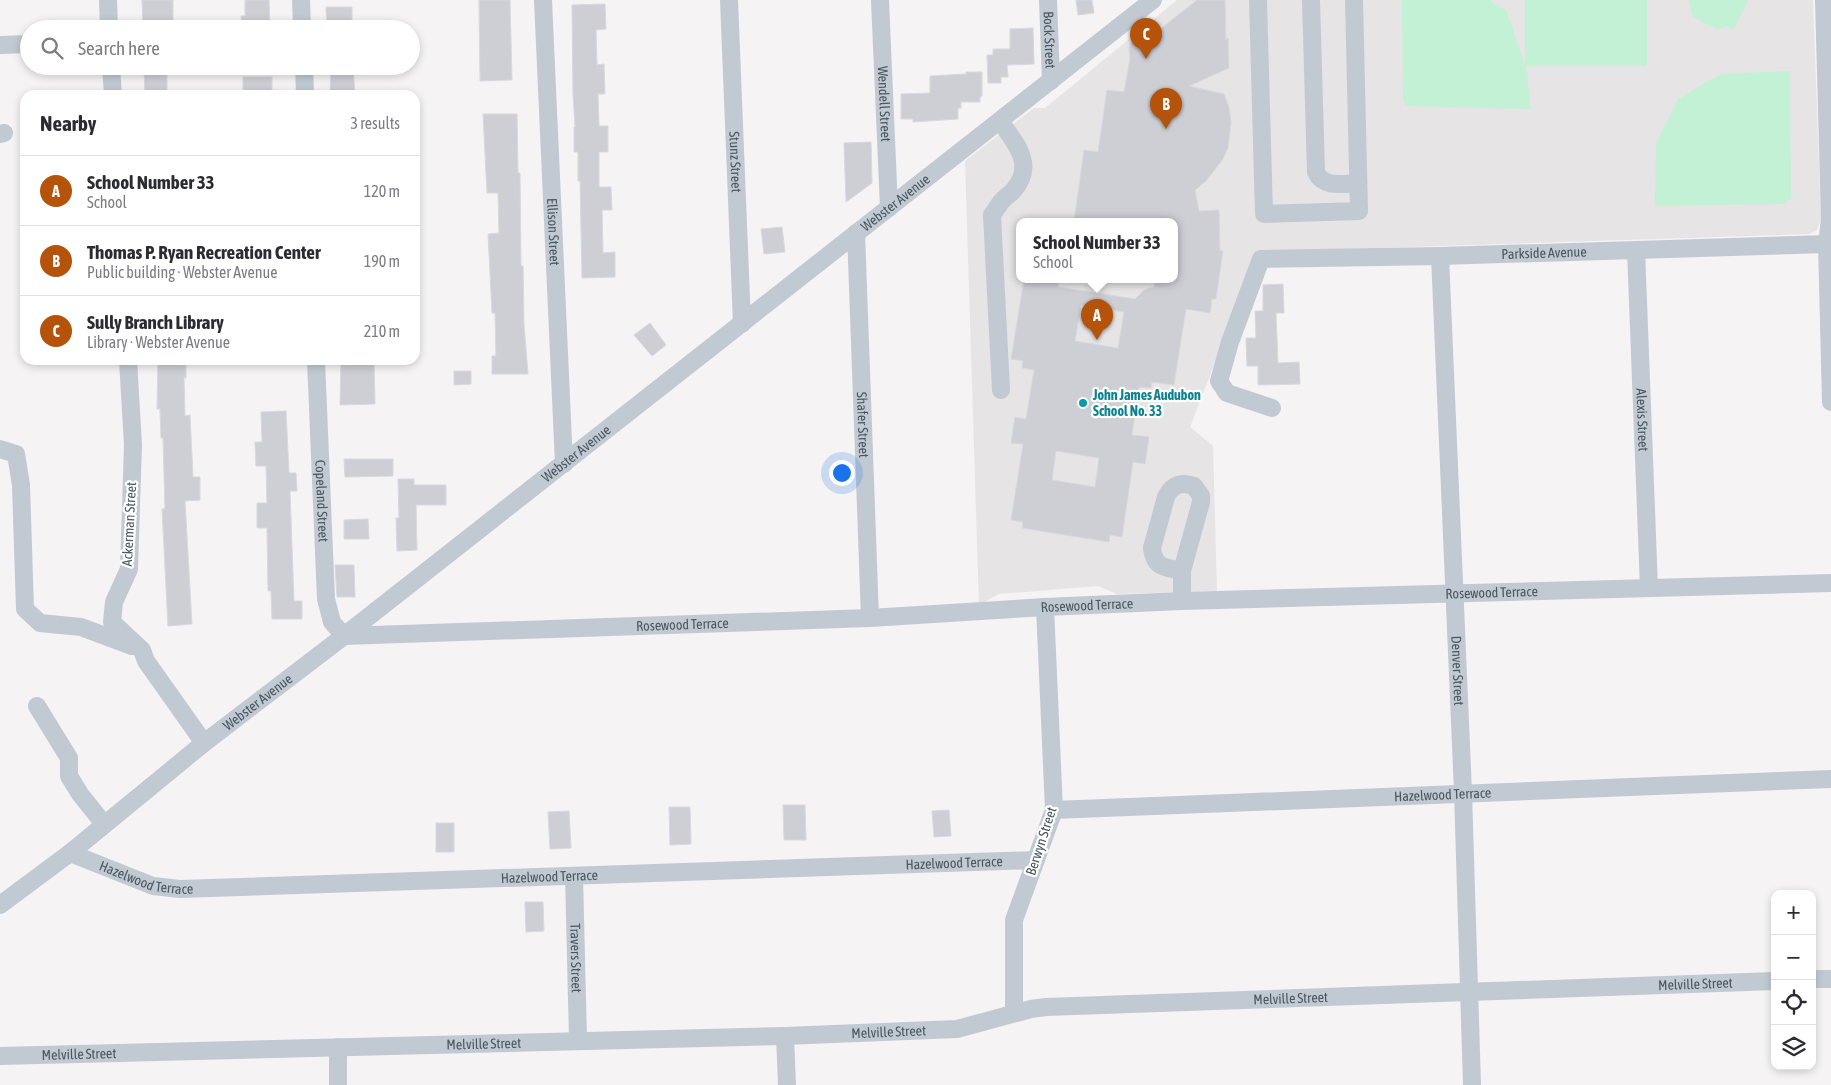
<!DOCTYPE html>
<html lang="en">
<head>
<meta charset="utf-8">
<style>
  :root { --surface:#fff; --page:#f2f2f3; --text:#2b2b33; --muted:#7c7c81; --line:#e1e1e2; --accent:#b45309 }
  body { margin:0; font-family:"Asap Condensed",sans-serif; background:var(--page); color:var(--text) }
  .controls { position:absolute; right:15px; bottom:15px; display:grid; overflow:hidden; border-radius:10px; box-shadow:0 2px 8px #0003 }
  .controls button { width:45px; height:45px; display:grid; place-items:center; padding:0; border:0; border-bottom:1px solid var(--line); background:var(--surface); color:var(--text); font:25px sans-serif }
  .you { position:absolute; left:841px; top:472px; width:18px; height:18px; margin:-12px; border:4px solid #fff; border-radius:50%; background:#1a73e8; box-shadow:0 0 0 8px #1a73e833 }
  .badge { display:grid; place-items:center; width:32px; height:32px; border-radius:50%; background:var(--accent); color:#fff; font-size:16px; font-weight:700 }
  .pin { position:absolute; translate:-50% -41px; filter:drop-shadow(0 1px 2px #0008) }
  .pin::after { content:''; position:absolute; top:26px; width:18px; height:15px; background:inherit; clip-path:polygon(0 0,100% 0,50% 100%) }
  .popup { position:absolute; left:1016px; top:218px; width:162px; height:65px; box-sizing:border-box; display:grid; place-content:center; border-radius:10px; background:var(--surface); filter:drop-shadow(0 1px 4px #0005); font-size:16px; white-space:nowrap; color:var(--muted) }
  .popup b { font-size:19px; color:var(--text) }
  .popup::after { content:''; position:absolute; left:50%; top:100%; margin-left:-10px; border:10px solid transparent; border-top-color:var(--surface) }
  .list { margin:0; padding:0; list-style:none }
  h2 { display:flex; justify-content:space-between; align-items:center; height:65px; margin:0; padding:0 20px; font-size:21px }
  h2 small { font-size:16px; font-weight:400; color:var(--muted) }
  .list li { display:grid; grid-template-columns:32px 1fr auto; gap:15px; align-items:center; box-sizing:border-box; height:70px; padding:0 20px; border-top:1px solid var(--line) }
  .list b { display:block; font-size:19px; white-space:nowrap }
  .list p { margin:0; font-size:16px; white-space:nowrap; color:var(--muted) }
  .list em { font-size:16px; font-style:normal; color:var(--muted) }
  .icon { flex:none; width:28px; height:28px; fill:none; stroke:currentColor; stroke-width:2; stroke-linecap:round; stroke-linejoin:round }
  .map { position:relative; flex:none; width:1831px; height:1085px; overflow:hidden }
  .search { position:absolute; background:var(--surface); box-shadow:0 2px 8px #0003; left:20px; top:20px; width:400px; height:55px; display:flex; align-items:center; gap:12px; box-sizing:border-box; padding:0 18px; border-radius:28px; color:var(--muted); font-size:19px }
  .panel { position:absolute; background:var(--surface); box-shadow:0 2px 8px #0003; left:20px; top:90px; width:400px; height:275px; border-radius:15px }
  .map>svg:first-child { display:block }
</style>
</head>
<body>
<div class="map">
<svg width="1831" height="1085" viewBox="0 0 1831 1085">
  <rect width="100%" height="100%" fill="#f5f3f3"/>
  <path fill="#e6e4e5" fill-rule="evenodd" d="M 1177,0 L 1813,0 L 1821,219 L 1817,230 L 1809,234 L 1258,252 L 1190,427 L 1213,446 L 1217,591 L 1117,594 L 1098,586 L 999,594 L 979,605 L 965,161 L 1034,108 L 1045,108 ZM 1020,221 L 1174,221 L 1174,279 L 1020,279 Z"/>
  <g fill="#c3f1d5">
    <polygon points="1402,0 1489,0 1506,10 1525,64 1525,0 1647,0 1647,66 1526,66 1531,109 1407,106 1403,101"/>
    <polygon points="1688,0 1748,0 1734,30 1726,26 1717,30 1693,17"/>
    <polygon points="1790,71 1791,198 1784,204 1655,206 1656,143 1678,99 1721,74"/>
  </g>
  <g fill="#cdcfd5" stroke="#d7d9de" fill-rule="evenodd">
    <polygon points="142,0 173,0 173,29 143,29"/>
    <polygon points="245,0 269,0 270,29 242,29 241,16 245,16"/>
    <polygon points="479,0 510,0 512,80 480,81"/>
    <polygon points="1076,0 1092,0 1094,13 1078,15"/>
    <path d="M 1197,0 L 1225,0 L 1226,40 L 1228,38 L 1229,68 L 1189,86 L 1224,94 L 1229,107 L 1231,123 L 1228,148 L 1223,159 L 1206,181 L 1195,190 L 1199,211 L 1219,210 L 1220,251 L 1223,251 L 1216,299 L 1212,299 L 1210,313 L 1186,309 L 1174,385 L 1152,382 L 1151,388 L 1139,387 L 1132,435 L 1149,437 L 1145,464 L 1133,462 L 1122,537 L 1110,535 L 1109,542 L 1022,528 L 1023,522 L 1011,520 L 1023,444 L 1011,443 L 1015,417 L 1026,419 L 1034,370 L 1022,368 L 1023,361 L 1011,359 L 1024,279 L 1059,279 L 1058,287 L 1135,299 L 1144,290 L 1154,287 L 1155,279 L 1174,279 L 1174,221 L 1074,221 L 1084,150 L 1098,152 L 1107,90 L 1124,92 L 1130,59 L 1129,48 L 1131,43 L 1139,38 L 1149,38 ZM 1081,305 L 1124,312 L 1118,348 L 1075,341 ZM 1056,451 L 1099,458 L 1095,487 L 1052,480 Z"/>
    <polygon points="605,4 606,29 596,30 597,65 604,64 605,94 598,94 599,126 608,126 608,152 599,152 599,187 611,187 612,210 602,210 603,253 615,252 615,277 582,278 580,181 578,181 578,152 574,152 574,127 575,127 573,94 572,5"/>
    <polygon points="326,7 352,7 352,29 327,29"/>
    <polygon points="1033,28 1034,64 1007,65 1008,77 1001,77 1001,83 988,83 987,55 993,55 993,49 1010,49 1010,29"/>
    <polygon points="144,66 167,66 167,95 145,95"/>
    <polygon points="331,66 353,66 355,95 330,95"/>
    <polygon points="966,72 982,72 982,96 980,97 980,102 961,102 961,108 958,108 958,119 913,122 913,119 901,119 901,94 930,93 930,76 966,74"/>
    <rect x="243" y="77" width="29" height="18"/>
    <polygon points="483,114 517,114 518,173 520,173 521,266 523,266 524,325 528,374 492,374 492,356 496,356 495,313 492,313 488,234 499,233 498,193 487,193"/>
    <polygon points="871,142 872,183 846,202 844,143"/>
    <polygon points="782,227 785,252 764,254 761,229"/>
    <polygon points="1283,284 1284,313 1276,313 1278,363 1299,362 1300,384 1258,385 1258,366 1247,366 1246,338 1256,338 1255,311 1263,311 1263,285"/>
    <polygon points="650,323 666,345 652,356 634,335"/>
    <polygon points="158,360 186,360 186,378 184,378 185,416 190,415 193,477 200,477 200,500 185,501 192,624 168,626 162,509 165,509 163,438 161,438 160,409 157,409"/>
    <polygon points="341,360 374,360 375,404 340,405"/>
    <polygon points="454,371 471,371 471,384 454,385"/>
    <polygon points="286,411 289,473 296,473 297,491 290,491 294,601 302,601 302,619 272,619 271,591 268,591 267,528 257,528 257,503 267,503 266,466 256,466 255,442 262,442 261,412"/>
    <polygon points="344,459 393,459 393,476 345,477"/>
    <polygon points="398,479 414,479 414,485 446,485 446,505 416,505 417,550 397,551 396,518 399,518"/>
    <polygon points="368,519 369,539 344,539 344,520"/>
    <polygon points="335,565 354,565 355,597 337,597"/>
    <polygon points="783,805 805,805 806,840 784,840"/>
    <polygon points="669,807 690,807 691,844 670,845"/>
    <polygon points="949,810 951,836 934,837 932,811"/>
    <polygon points="569,811 571,848 550,849 548,812"/>
    <rect x="436" y="823" width="18" height="29"/>
    <polygon points="525,902 543,902 544,931 526,932"/>
  </g>
  <g fill="none" stroke-linecap="round" stroke-linejoin="round">
    <g stroke="#c1cad2" stroke-width="18">
      <polyline points="108,0 109,29"/>
      <polyline points="301,0 302,29"/>
      <path id="s1" d="M 543,0 L 564,464"/>
      <path id="s2" d="M 729,0 L 742,324"/>
      <path id="s3" d="M 880,0 L 889,208"/>
      <path id="s4" d="M 1048,0 L 1051,81"/>
      <polyline points="1258,0 1264,214 1359,211 1354,0"/>
      <path d="M 1311,0 L 1316,172 C 1323,188 1342,184 1358,183"/>
      <polyline points="1824,0 1830,219 1827,244 1831,402"/>
      <polyline points="0,45 29,44"/>
      <polyline points="111,66 113,95"/>
      <polyline points="304,66 305,95"/>
      <path d="M 1000,121 C 1016,144 1036,165 1013,191 C 1009,195 1004,198 1001,202 C 998,206 995,211 992,215 L 1001,390"/>
      <polyline points="0,134 4,133"/>
      <path id="s5" d="M 856,233 L 870,618"/>
      <path id="s6" d="M 1636,250 L 1649,588"/>
      <path id="s7" d="M 1440,256 L 1463,792 L 1472,1085"/>
      <polyline points="128,360 133,445 129,569 114,602 112,622 142,650 146,661 204,743"/>
      <path id="s8" d="M 316,360 L 326,599 L 332,622 L 344,636 L 870,618 L 1045,607 L 1182,601 L 1831,583"/>
      <path id="s9" d="M 1272,408 L 1227,393 L 1219,381 L 1230,342 L 1261,259 L 1440,256 L 1827,244"/>
      <polyline points="0,449 16,454 21,485 25,609 40,623 81,627 132,646"/>
      <path d="M 1182,571 C 1165,567 1154,568 1152,548 L 1166,497 C 1172,485 1181,481 1194,486 L 1201,496 L 1201,502 L 1182,571 L 1182,601"/>
      <polyline points="37,706 69,758 69,776 80,794 104,824"/>
      <path id="s10" d="M 1054,810 L 1831,779"/>
      <path id="s11" d="M 70,853 L 153,886 L 180,889 L 1036,860"/>
      <path id="s12" d="M 574,876 L 578,1040"/>
      <path id="s13" d="M 0,905 L 70,853 L 204,743 L 344,636 L 1153,0"/>
      <polyline points="1812,979 1831,979"/>
      <polyline points="1014,1013 1014,920 1054,810 1045,607"/>
      <polyline points="785,1036 787,1085"/>
      <polyline points="338,1047 338,1085"/>
      <path id="s14" d="M 0,1056 L 785,1036 L 957,1029 L 1031,1009 L 1046,1007 L 1775,981"/>
    </g>
  </g>
  <circle fill="#0f9aa8" stroke="#fff" stroke-width="2" cx="1083" cy="403" r="5"/>
  <g text-anchor="middle" stroke-width="4.5" stroke-linejoin="round" paint-order="stroke">
    <g font-size="14" fill="#4a5661" stroke="#fff">
      <text dy="5" stroke="none"><textPath href="#s4" startOffset="40">Bock Street</textPath></text>
      <text dy="5" stroke="none"><textPath href="#s3" startOffset="104">Wendell Street</textPath></text>
      <text dy="5" stroke="none"><textPath href="#s2" startOffset="162">Stunz Street</textPath></text>
      <text dy="5" stroke="none"><textPath href="#s13" startOffset="1138">Webster Avenue</textPath></text>
      <text dy="5" stroke="none"><textPath href="#s1" startOffset="232">Ellison Street</textPath></text>
      <text dy="5" stroke="none"><textPath href="#s9" startOffset="474">Parkside Avenue</textPath></text>
      <text dy="5" stroke="none"><textPath href="#s6" startOffset="170">Alexis Street</textPath></text>
      <text dy="5" stroke="none"><textPath href="#s5" startOffset="192">Shafer Street</textPath></text>
      <text dy="5" stroke="none"><textPath href="#s13" startOffset="732">Webster Avenue</textPath></text>
      <text dy="5" stroke="none"><textPath href="#s8" startOffset="141">Copeland Street</textPath></text>
      <text transform="translate(129 524) rotate(-87)" y="5">Ackerman Street</text>
      <text dy="5" stroke="none"><textPath href="#s8" startOffset="1430">Rosewood Terrace</textPath></text>
      <text dy="5" stroke="none"><textPath href="#s8" startOffset="1025">Rosewood Terrace</textPath></text>
      <text dy="5" stroke="none"><textPath href="#s8" startOffset="620">Rosewood Terrace</textPath></text>
      <text dy="5" stroke="none"><textPath href="#s7" startOffset="415">Denver Street</textPath></text>
      <text dy="5" stroke="none"><textPath href="#s13" startOffset="328">Webster Avenue</textPath></text>
      <text dy="5" stroke="none"><textPath href="#s10" startOffset="389">Hazelwood Terrace</textPath></text>
      <text transform="translate(1041 841) rotate(-72)" y="5">Berwyn Street</text>
      <text dy="5" stroke="none"><textPath href="#s11" startOffset="891">Hazelwood Terrace</textPath></text>
      <text dy="5" stroke="none"><textPath href="#s11" startOffset="81">Hazelwood Terrace</textPath></text>
      <text dy="5" stroke="none"><textPath href="#s11" startOffset="486">Hazelwood Terrace</textPath></text>
      <text dy="5" stroke="none"><textPath href="#s12" startOffset="82">Travers Street</textPath></text>
      <text dy="5" stroke="none"><textPath href="#s14" startOffset="1699">Melville Street</textPath></text>
      <text dy="5" stroke="none"><textPath href="#s14" startOffset="1294">Melville Street</textPath></text>
      <text dy="5" stroke="none"><textPath href="#s14" startOffset="889">Melville Street</textPath></text>
      <text dy="5" stroke="none"><textPath href="#s14" startOffset="484">Melville Street</textPath></text>
      <text dy="5" stroke="none"><textPath href="#s14" startOffset="79">Melville Street</textPath></text>
    </g>
    <g font-size="14" font-weight="bold" fill="#0d838f" stroke="#fff" text-anchor="start">
      <text x="1093" y="400">John James Audubon<tspan x="1093" dy="16">School No. 33</tspan></text>
    </g>
  </g>
</svg>
<div class="controls">
<button>+</button>
<button>−</button>
<button><svg class="icon" aria-label="locate" viewBox="0 0 24 24"><circle cx="12" cy="12" r="6"/><path d="M12 2v4M12 18v4M2 12h4M18 12h4"/></svg></button>
<button><svg class="icon" aria-label="layers" viewBox="0 0 24 24"><path d="M12 4l9 5-9 5-9-5zM3 14l9 5 9-5"/></svg></button>
</div>
<div class="you"></div>
<div class="pin badge" style="left:1097px;top:340px">A</div>
<div class="popup"><b>School Number 33</b>School</div>
<div class="pin badge" style="left:1166px;top:129px">B</div>
<div class="pin badge" style="left:1146px;top:59px">C</div>
<div class="search"><svg class="icon" aria-label="search" viewBox="0 0 24 24"><circle cx="10" cy="10" r="6"/><path d="M15 15l6 6"/></svg>Search here</div>
<section class="panel">
<h2>Nearby<small>3 results</small></h2>
<ul class="list">
<li><span class="badge">A</span><div><b>School Number 33</b><p>School</p></div><em>120 m</em></li>
<li><span class="badge">B</span><div><b>Thomas P. Ryan Recreation Center</b><p>Public building · Webster Avenue</p></div><em>190 m</em></li>
<li><span class="badge">C</span><div><b>Sully Branch Library</b><p>Library · Webster Avenue</p></div><em>210 m</em></li>
</ul>
</section>
</div>
</body>
</html>
